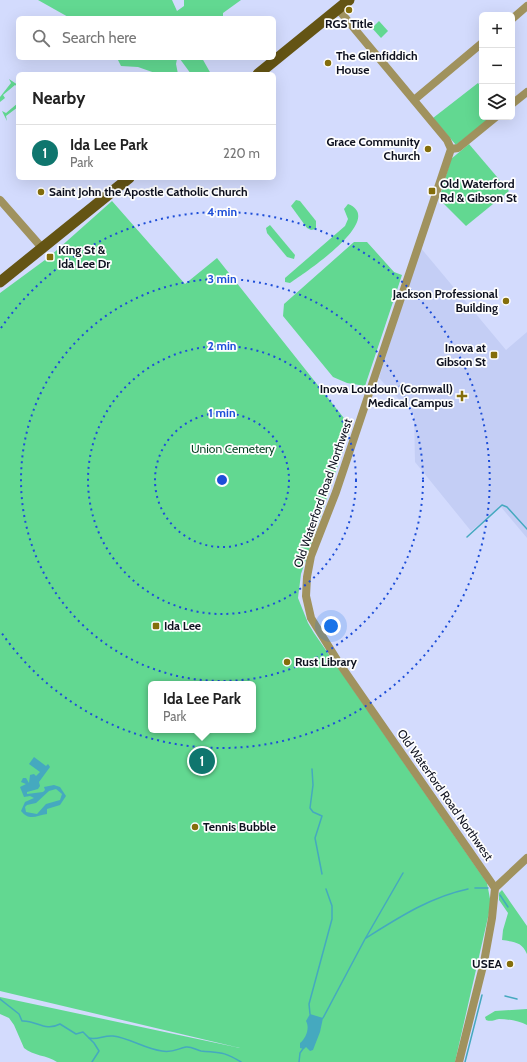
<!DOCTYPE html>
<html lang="en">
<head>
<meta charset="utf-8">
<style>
  :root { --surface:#fff; --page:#f6f6f6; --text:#222; --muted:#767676; --line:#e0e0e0; --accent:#0f766e }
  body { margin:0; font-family:Cabin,sans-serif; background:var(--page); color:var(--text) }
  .controls { position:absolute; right:12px; top:12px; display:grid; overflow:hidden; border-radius:6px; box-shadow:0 4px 16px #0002 }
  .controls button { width:36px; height:36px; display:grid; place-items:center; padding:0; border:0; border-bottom:1px solid var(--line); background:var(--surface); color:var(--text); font:20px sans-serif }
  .you { position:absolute; left:331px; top:626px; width:14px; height:14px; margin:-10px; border:3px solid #fff; border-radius:50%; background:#1a73e8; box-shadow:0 0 0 6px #1a73e833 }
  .badge { display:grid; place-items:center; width:26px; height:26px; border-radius:50%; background:var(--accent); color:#fff; font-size:13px; font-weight:700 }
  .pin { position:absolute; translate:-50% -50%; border:2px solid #fff; box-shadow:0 1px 4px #0006 }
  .popup { position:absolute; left:148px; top:681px; width:108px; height:52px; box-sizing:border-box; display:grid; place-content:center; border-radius:6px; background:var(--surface); filter:drop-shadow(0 1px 3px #0005); font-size:13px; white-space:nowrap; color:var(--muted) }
  .popup b { font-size:15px; color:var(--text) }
  .popup::after { content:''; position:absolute; left:50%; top:100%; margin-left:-8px; border:8px solid transparent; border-top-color:var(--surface) }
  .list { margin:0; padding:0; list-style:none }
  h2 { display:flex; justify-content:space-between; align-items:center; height:52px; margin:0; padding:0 16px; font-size:17px }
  h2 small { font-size:13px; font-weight:400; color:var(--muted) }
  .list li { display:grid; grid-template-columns:26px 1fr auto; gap:12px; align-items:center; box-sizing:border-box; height:56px; padding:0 16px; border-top:1px solid var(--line) }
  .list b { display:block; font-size:15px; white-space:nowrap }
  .list p { margin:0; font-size:13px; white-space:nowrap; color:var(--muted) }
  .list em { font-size:13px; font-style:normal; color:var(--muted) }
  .icon { flex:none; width:22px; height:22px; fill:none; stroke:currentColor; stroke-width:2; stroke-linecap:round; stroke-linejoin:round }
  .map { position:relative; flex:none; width:527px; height:1062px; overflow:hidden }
  .search { position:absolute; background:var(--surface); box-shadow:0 4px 16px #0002; left:16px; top:16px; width:260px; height:44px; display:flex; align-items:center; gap:10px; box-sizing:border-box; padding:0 14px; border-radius:6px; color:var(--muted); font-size:15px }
  .panel { position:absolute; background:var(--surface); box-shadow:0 4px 16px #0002; left:16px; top:72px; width:260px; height:108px; border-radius:6px }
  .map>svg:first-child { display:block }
</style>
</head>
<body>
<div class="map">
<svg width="527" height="1062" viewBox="0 0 527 1062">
  <rect width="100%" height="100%" fill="#d3dbfd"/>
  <polygon fill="#c4cef5" points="420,247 506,350 527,332 527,538 501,507 471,531 415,462 414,415 379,378"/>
  <g fill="#62d891" fill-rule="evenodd">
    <polygon points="38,0 172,0 177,11 184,6 184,0 241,0 223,13 223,18 70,18"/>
    <polygon points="379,21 388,31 381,38 372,28"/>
    <polygon points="117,58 202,58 211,74 191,74 180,59 177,59 176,64 178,74 158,74 138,67 121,66"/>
    <polygon points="9,79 18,85 18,87 15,85 3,95 5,98 0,102 0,97 11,83"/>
    <polygon points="478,83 482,88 482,117 491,117 456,145 433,118"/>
    <polygon points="18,103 18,107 6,116 7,121 2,111 6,113"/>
    <polygon points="469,144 509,191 466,226 439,199 451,159"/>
    <polygon points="296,200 300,201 316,221 316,229 311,230 307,228 291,206"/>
    <path d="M 112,201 L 185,284 L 217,258 L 351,427 L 301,574 L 298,598 L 308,623 L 314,633 L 487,883 L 491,904 L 455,1062 L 57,1062 C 47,1055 33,1056 24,1048 L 14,1025 L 9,1018 L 0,1014 L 0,997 L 240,1048 L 0,991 L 0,293 L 49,257 ZM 151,684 L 253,684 L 253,730 L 151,730 Z"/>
    <path d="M 348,204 C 387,219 303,274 290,283 L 285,282 L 285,278 L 345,226 L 348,219 L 344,209 Z"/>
    <polygon points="270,225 295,255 294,259 287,257 267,233 266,228"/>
    <polygon points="354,242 367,242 394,272 402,275 365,386 347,383 333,377 283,316 284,304"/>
    <path d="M 502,890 L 527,926 L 527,954 C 522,942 515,942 502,940 L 503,930 L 508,913 L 499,900 L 499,893 Z"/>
    <path d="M 527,1009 L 527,1025 C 519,1021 508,1019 499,1019 C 494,1020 491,1022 486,1020 L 485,1017 L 495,1011 Z"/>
  </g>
  <g fill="#45a9bf" fill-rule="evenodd">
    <path d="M 34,757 L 46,766 L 48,764 L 50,767 L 39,782 L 40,786 L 38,789 L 27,792 L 27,794 L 43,792 L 45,790 L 44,787 L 54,785 L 60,787 L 66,796 L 60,805 L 47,809 L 47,814 C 37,815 30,822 21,811 L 25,802 L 34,798 L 30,796 L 24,797 L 20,787 L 26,784 L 21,782 L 23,778 L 26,778 L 29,783 L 30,775 L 34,774 L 36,776 L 40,772 L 29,764 ZM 56,789 L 62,794 L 60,800 L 46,804 L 37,814 L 26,812 L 25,807 L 27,805 L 36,803 L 49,791 Z"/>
    <path d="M 310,1014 L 323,1018 L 320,1032 L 313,1050 L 310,1051 L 306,1047 L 304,1049 L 300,1048 L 300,1043 C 306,1038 310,1028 306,1021 Z"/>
  </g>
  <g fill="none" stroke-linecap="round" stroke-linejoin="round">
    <g stroke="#45a9bf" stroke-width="1.5">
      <polyline points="467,537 502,505 507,507 527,529"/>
      <polyline points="312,769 313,785 310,808 313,812 322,816 315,838 322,874"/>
      <polyline points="475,888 488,888"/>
      <polyline points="500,895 508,907"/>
      <path d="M 366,938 C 398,918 430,897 468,889"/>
      <polyline points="505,996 517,999"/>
      <path d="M 0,999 L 19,1014 L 22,1021 C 36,1020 45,1032 60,1024 L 76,1034 L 83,1032 L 94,1043 L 99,1051 L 92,1062"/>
      <polyline points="310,1014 309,1004 332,919 332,906 326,889"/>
      <polyline points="323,1018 365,939 403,873"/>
      <path d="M 89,1038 C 98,1040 104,1035 113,1036 C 130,1038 145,1049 162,1051 C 172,1053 177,1049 186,1047 C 191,1046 196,1050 201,1051 C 220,1053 223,1051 241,1062"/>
      <polyline points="299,1062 300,1053 305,1046"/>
      <polyline points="465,1062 482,995"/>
    </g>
    <g stroke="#a0925e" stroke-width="8">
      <polyline points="338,9 447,140 451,149 336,492 311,556 307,577 306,596 311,618 339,663 495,888 492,918 484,962 459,1062"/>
      <polyline points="512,19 527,6"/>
      <polyline points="414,100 482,43"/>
      <polyline points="512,104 527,92"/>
      <polyline points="451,149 458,148 496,117"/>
      <polyline points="0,200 43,249"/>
      <polyline points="495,888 527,858"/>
    </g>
    <g stroke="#645414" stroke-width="11">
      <polyline points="258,74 349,0"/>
      <polyline points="0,282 129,178"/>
    </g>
  </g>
  <g fill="none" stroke="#1d4ed8" stroke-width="2" stroke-dasharray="2 4">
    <circle cx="222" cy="480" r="67"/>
    <circle cx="222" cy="480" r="134"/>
    <circle cx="222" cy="480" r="201"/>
    <path d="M1 328A268 268 0 1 1 1 632"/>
  </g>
  <g fill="#846e0b" stroke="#fefefe" stroke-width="1.5">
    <circle cx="349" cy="10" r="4"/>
    <circle cx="328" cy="63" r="4"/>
    <circle cx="428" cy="149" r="4"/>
    <rect x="428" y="187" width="8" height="8" rx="2"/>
    <circle cx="41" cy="192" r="4"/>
    <rect x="46" y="253" width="8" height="8" rx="2"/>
    <circle cx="506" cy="301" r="4"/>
    <rect x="490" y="351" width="8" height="8" rx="2"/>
    <path d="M460 390h4v4h4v4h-4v4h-4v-4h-4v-4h4z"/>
    <rect x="152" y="622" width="8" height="8" rx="2"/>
    <circle cx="287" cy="662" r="4"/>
    <circle cx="195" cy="827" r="4"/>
    <circle cx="510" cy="964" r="4"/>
  </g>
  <g text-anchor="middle" stroke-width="3.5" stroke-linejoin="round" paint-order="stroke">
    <g font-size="12" font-weight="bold" fill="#0e111f" stroke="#fefefe" text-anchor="start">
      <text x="349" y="28" text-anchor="middle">RGS Title</text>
      <text x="336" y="60">The Glenfiddich<tspan x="336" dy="14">House</tspan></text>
      <text x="420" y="146" text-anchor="end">Grace Community<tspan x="420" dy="14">Church</tspan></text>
      <text x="440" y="188">Old Waterford<tspan x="440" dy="14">Rd &amp; Gibson St</tspan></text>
      <text x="49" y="196">Saint John the Apostle Catholic Church</text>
      <text x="58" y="254">King St &amp;<tspan x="58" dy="14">Ida Lee Dr</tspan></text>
      <text x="498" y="298" text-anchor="end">Jackson Professional<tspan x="498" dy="14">Building</tspan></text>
      <text x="486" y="352" text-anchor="end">Inova at<tspan x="486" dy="14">Gibson St</tspan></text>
      <text x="453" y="393" text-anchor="end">Inova Loudoun (Cornwall)<tspan x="453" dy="14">Medical Campus</tspan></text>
      <text x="164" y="630">Ida Lee</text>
      <text x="295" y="666">Rust Library</text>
      <text x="203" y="831">Tennis Bubble</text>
      <text x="502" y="968" text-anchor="end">USEA</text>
    </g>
    <g font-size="12" fill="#053f21" stroke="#fefefe">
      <text x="233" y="453">Union Cemetery</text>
    </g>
    <g font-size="12" fill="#0e111f" stroke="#fefefe">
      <text transform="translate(323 493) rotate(-71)" y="4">Old Waterford Road Northwest</text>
      <text transform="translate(445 795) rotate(55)" y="4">Old Waterford Road Northwest</text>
    </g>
  </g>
  <circle cx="222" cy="480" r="6" fill="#1d4ed8" stroke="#fefefe" stroke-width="2"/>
  <g font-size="12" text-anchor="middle" font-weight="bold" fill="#1d4ed8" stroke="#fefefe" stroke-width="3.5" stroke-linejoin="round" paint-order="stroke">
    <text x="222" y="216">4 min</text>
    <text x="222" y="283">3 min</text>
    <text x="222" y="350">2 min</text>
    <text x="222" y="417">1 min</text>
  </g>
</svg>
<div class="controls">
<button>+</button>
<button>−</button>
<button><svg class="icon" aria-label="layers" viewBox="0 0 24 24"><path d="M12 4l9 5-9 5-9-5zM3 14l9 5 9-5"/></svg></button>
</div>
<div class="you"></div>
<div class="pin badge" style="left:202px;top:761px">1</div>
<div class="popup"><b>Ida Lee Park</b>Park</div>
<div class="search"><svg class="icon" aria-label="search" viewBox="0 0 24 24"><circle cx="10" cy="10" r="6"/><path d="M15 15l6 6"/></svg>Search here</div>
<section class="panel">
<h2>Nearby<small></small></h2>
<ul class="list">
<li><span class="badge">1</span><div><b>Ida Lee Park</b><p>Park</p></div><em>220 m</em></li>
</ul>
</section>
</div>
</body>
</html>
